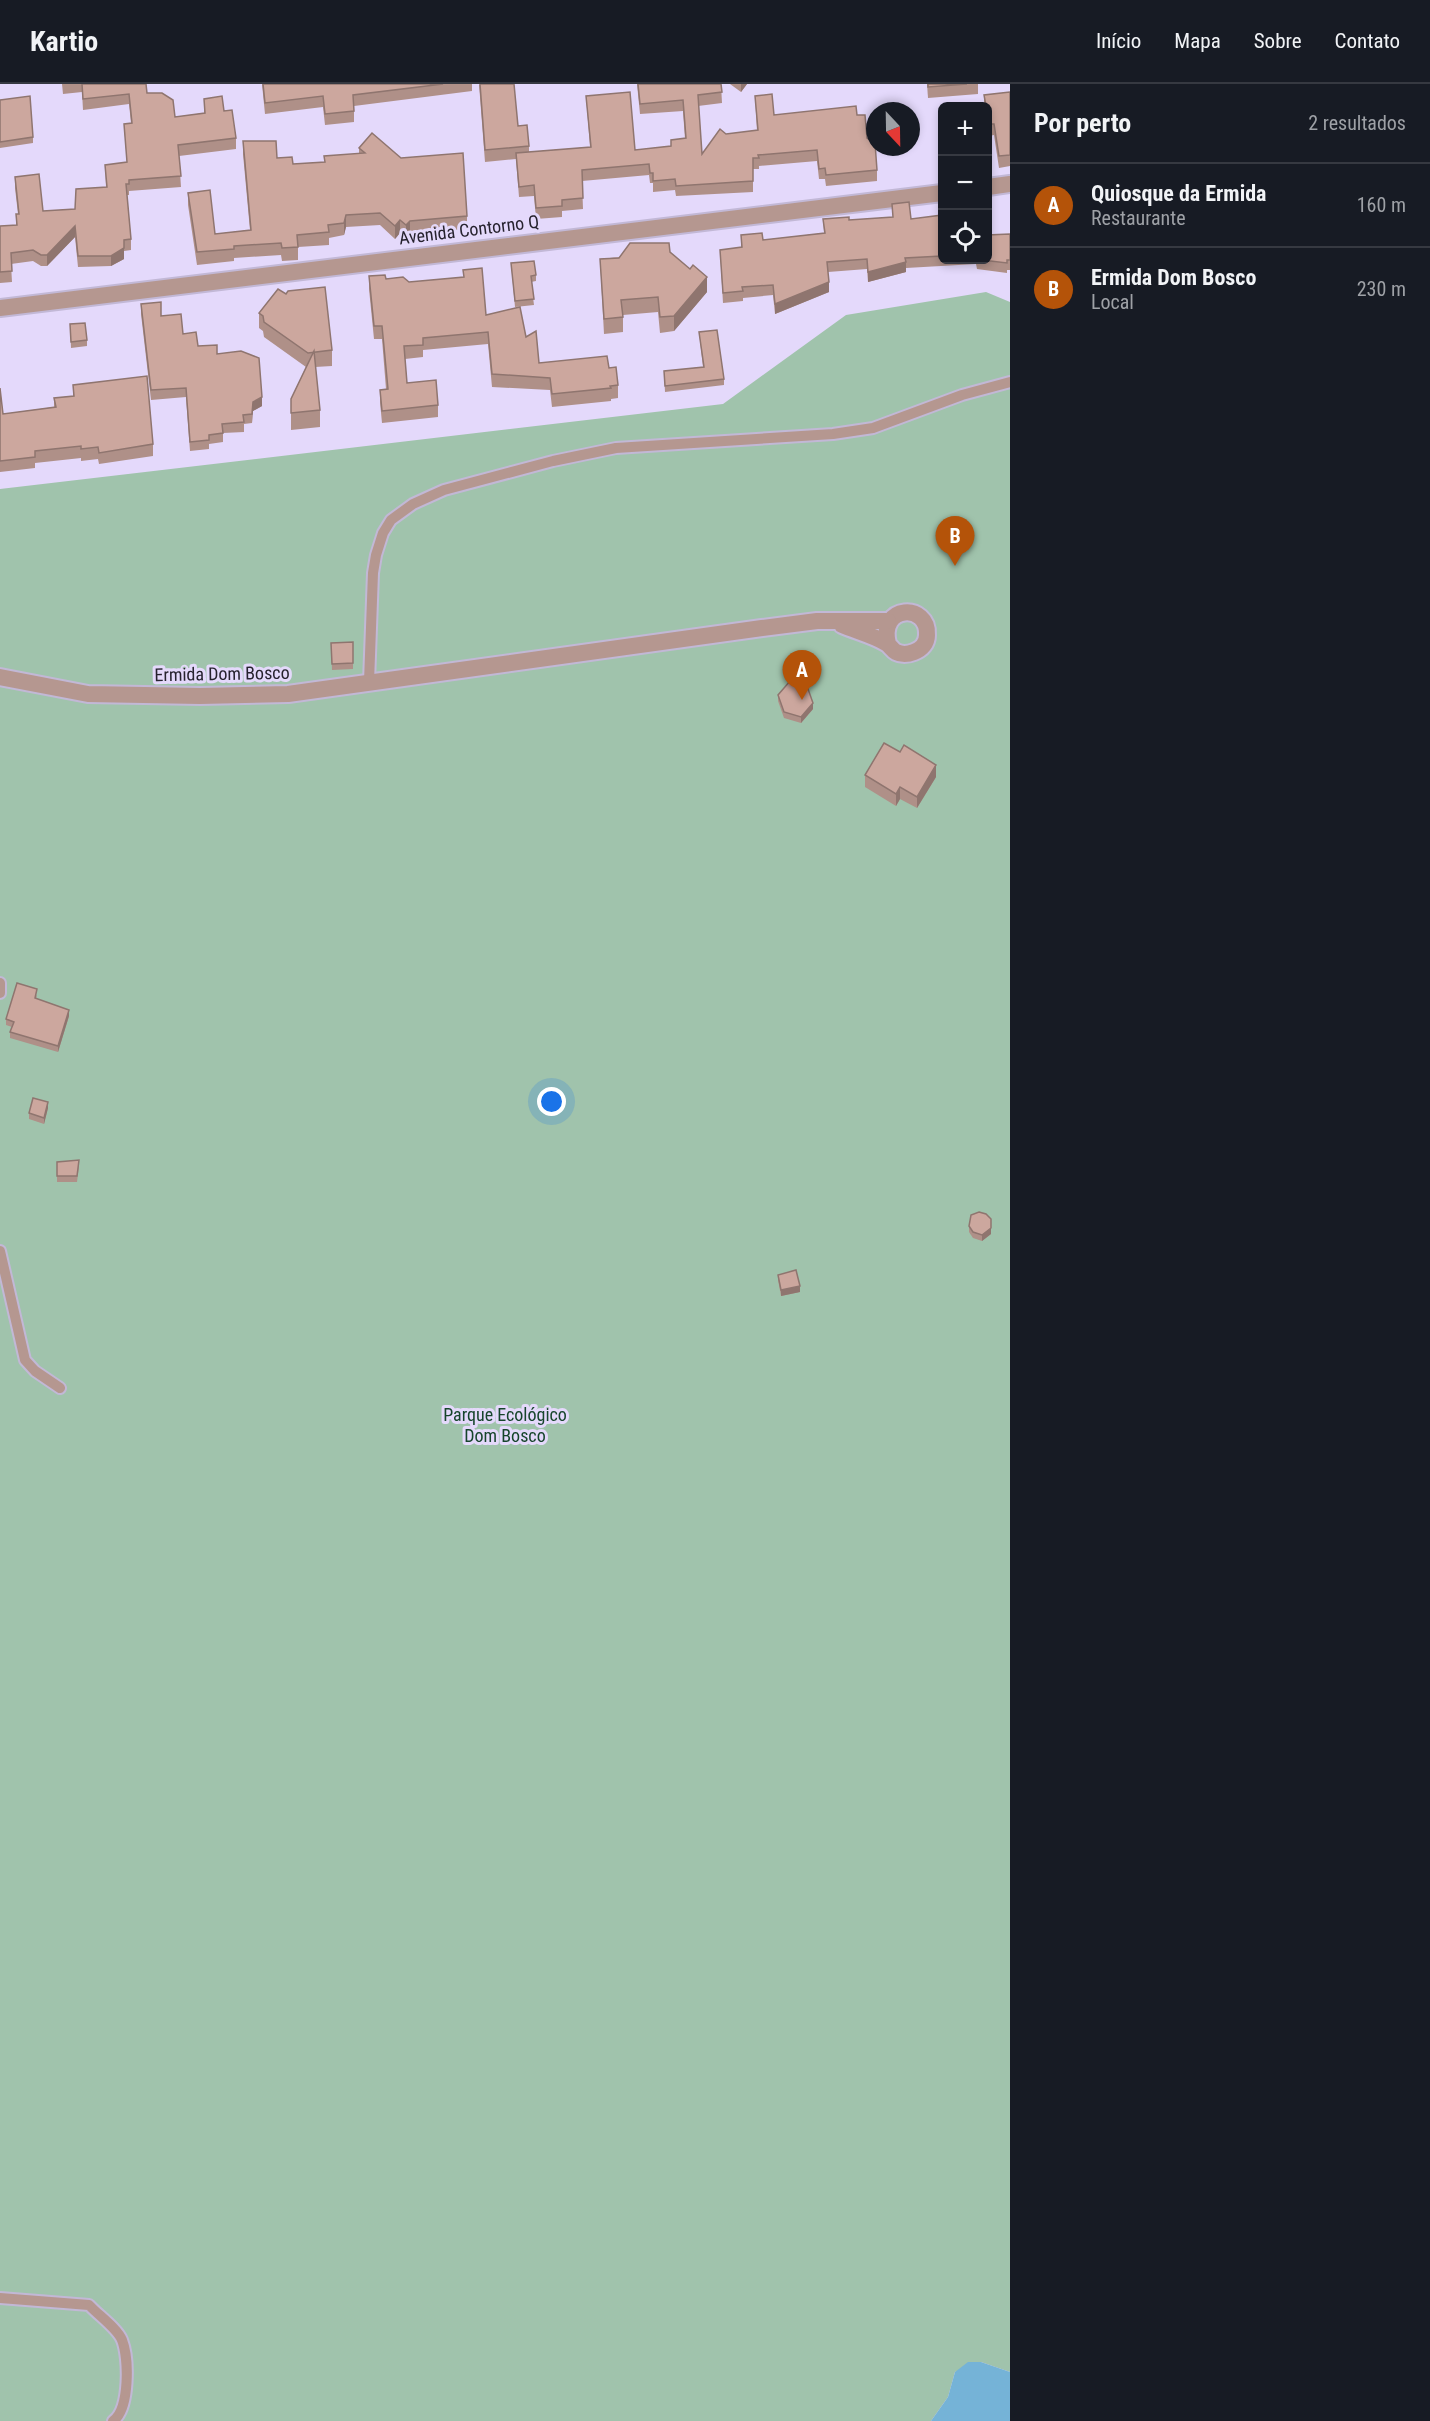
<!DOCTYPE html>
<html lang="pt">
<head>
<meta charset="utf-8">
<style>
  :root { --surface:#171b24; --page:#242831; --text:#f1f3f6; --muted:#9ea1a6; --line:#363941; --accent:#b45309 }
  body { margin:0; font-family:"Roboto Condensed",sans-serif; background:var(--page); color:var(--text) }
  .controls { position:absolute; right:18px; top:18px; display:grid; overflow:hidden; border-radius:9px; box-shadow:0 3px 9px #0003 }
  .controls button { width:54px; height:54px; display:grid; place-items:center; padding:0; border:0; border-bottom:2px solid var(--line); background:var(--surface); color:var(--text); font:30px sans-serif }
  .compass { position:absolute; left:866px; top:18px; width:54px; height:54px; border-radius:50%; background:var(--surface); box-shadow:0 3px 9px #0003; rotate:158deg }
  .you { position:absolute; left:552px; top:1018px; width:21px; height:21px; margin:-15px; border:4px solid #fff; border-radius:50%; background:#1a73e8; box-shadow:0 0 0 9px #1a73e833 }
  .badge { display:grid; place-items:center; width:39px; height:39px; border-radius:50%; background:var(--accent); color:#fff; font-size:20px; font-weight:700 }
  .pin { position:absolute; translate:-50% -50px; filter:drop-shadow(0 2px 3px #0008) }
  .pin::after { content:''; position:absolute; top:32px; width:21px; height:18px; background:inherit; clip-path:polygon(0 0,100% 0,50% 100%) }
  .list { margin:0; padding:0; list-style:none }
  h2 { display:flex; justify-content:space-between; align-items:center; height:78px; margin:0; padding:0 24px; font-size:26px }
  h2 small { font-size:20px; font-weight:400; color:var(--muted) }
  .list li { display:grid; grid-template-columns:39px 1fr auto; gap:18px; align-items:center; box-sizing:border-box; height:84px; padding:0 24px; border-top:2px solid var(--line) }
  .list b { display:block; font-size:22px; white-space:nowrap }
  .list p { margin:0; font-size:20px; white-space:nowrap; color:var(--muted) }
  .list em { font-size:20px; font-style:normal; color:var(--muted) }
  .icon { flex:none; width:33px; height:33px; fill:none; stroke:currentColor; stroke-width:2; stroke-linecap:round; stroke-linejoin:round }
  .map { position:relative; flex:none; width:1010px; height:2337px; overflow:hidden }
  header { display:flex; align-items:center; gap:36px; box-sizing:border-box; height:84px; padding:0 30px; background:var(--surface); border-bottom:2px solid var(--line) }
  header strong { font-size:28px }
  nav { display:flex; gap:33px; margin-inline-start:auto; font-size:21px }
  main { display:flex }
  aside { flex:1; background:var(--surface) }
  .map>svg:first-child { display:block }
</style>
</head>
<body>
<header>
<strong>Kartio</strong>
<nav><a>Início</a><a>Mapa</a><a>Sobre</a><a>Contato</a></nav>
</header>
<main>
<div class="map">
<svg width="1010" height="2337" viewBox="0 0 1010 2337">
  <rect width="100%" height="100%" fill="#e4d9fb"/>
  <polygon fill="#a0c3ac" points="986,208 1010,218 1010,2288 981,2278 955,2288 948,2313 931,2337 0,2337 0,405 723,320 846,231"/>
  <polygon fill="#75b3d7" points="968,2278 981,2278 1010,2288 1010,2337 931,2337 948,2313 955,2288"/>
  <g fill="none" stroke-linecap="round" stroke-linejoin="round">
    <defs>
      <g id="service">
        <polyline points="369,598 373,489 376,471 383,449 391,436 413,420 444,406 553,377 616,364 833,350 873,344 962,311 1010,298"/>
        <polyline points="0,899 0,909"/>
        <polyline points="0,1167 25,1276 35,1287 60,1304"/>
        <path d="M 0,2214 L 89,2221 C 98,2231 117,2244 122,2256 C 129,2274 130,2325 113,2337"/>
      </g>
      <g id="minor">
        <polyline points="988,103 1010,100"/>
        <polyline points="0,224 942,109"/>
        <path d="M 842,541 C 856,547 872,551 886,559 C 890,561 892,566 896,568 C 902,571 909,570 914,568 C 922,565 927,559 927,551 C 929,519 878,520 888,560"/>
        <polyline points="0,593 88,610 200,612 288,610 762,544 817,537 888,537"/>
      </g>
    </defs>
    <use href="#service" stroke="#c2b8d6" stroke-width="14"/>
    <use href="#minor" stroke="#c2b8d6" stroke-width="20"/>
    <use href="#service" stroke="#b59790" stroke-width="10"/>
    <use href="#minor" stroke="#b59790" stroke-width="16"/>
  </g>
  <g fill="#af9088">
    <polygon points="62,0 146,0 147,9 175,33 204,29 204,15 224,27 236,54 236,65 179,72 181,103 129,107 129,111 127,111 131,155 131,166 124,167 124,175 111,182 78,183 75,153 47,182 41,182 33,177 11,180 12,198 0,199 0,142 16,141 16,130 18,130 15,104 15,93 43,127 75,125 106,103 105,81 127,79 124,40 131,39 129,20 83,26 82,8 63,10"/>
    <polygon points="262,0 472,0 472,7 354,22 354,38 325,41 323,23 265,30"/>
    <polygon points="479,0 529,62 529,68 590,63 586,12 635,66 671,62 671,56 685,55 683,27 640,30 637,0 721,0 722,19 698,22 702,70 726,50 757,47 755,12 774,31 857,31 867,54 877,86 877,97 826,102 825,95 819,95 817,77 759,82 759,85 753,85 753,108 676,112 675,106 653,108 653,99 650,99 649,91 582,97 583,125 562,127 562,133 536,135 534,112 519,113 516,75 485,78"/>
    <polygon points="730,0 747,0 741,8"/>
    <polygon points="927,0 978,0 978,10 928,14"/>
    <polygon points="1010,8 1010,82 999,84 994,51 989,52 987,43 987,22 984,22 984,11"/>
    <polygon points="0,16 33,53 33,59 0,64"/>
    <polygon points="243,57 277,74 293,80 324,78 359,69 359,64 467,132 467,145 410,150 406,154 400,149 395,155 380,141 346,143 344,151 329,154 329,161 298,163 298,176 282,177 281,171 234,174 234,177 197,181 188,121 188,109 215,150 250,146 243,70"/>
    <polygon points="942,119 942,176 987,176 1010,150 1010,186 1007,186 1007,189 977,185 976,180 906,184 906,188 868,198 867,185 828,188 829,208 775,230 773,211 743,214 743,217 723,219 720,166 741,163 741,151 763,156 824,149 823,135 849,136 893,133 892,120 911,135 941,132 941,120"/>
    <polygon points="670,168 707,208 674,247 660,249 658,228 623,231 623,248 604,250 600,175"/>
    <polygon points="511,179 536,191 536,197 531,198 534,221 515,223"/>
    <polygon points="369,192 409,198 486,231 526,253 539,279 609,284 618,301 618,314 611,315 611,317 552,323 550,306 492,303 488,260 423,266 423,273 405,275 407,299 438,321 438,333 382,339 380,318 380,306 386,305 382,255 374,255 369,205"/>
    <polygon points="141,220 161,232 198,262 217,270 262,322 253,327 252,339 244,340 244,348 223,349 223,358 209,360 209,365 190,367 186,313 151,316 141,230"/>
    <polygon points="259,229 332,266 332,282 315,283 320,326 320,343 291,346 291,315 306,283 264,253 263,247 259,244"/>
    <polygon points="70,240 87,256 87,262 71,264"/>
    <polygon points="699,248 724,295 724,301 665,308 664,287 703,283"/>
    <polygon points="73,301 153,360 153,372 99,380 98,375 81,377 81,374 35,379 35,384 0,388 0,304 3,330 54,323 54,314 73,312"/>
    <polygon points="353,558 353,585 332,586 331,559"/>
    <polygon points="778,611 813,625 801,639 784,634 778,617"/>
    <polygon points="865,691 936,693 917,724 900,715 896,722 865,703"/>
    <polygon points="37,911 36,915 69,932 58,968 10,954 10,948 12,943 6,941 6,935"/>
    <polygon points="48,1024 44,1040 29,1035 29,1029"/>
    <polygon points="57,1078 79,1082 77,1098 57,1098"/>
    <polygon points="969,1142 991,1150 982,1157 973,1154 969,1148"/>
    <polygon points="778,1191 800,1208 781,1212 778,1196"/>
  </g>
  <g fill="#8f756f">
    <polygon points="741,0 747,0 741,8"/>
    <polygon points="346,131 346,143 344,151 344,139"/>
    <polygon points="400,136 400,149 395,155 395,142"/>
    <polygon points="410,137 410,150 406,154 406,141"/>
    <polygon points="75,142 75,153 47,182 47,171"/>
    <polygon points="124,164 124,175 111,182 111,172"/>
    <polygon points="906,178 906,188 868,198 868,188"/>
    <polygon points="707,193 707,208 674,247 674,232"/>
    <polygon points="829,198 829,208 775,230 775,220"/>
    <polygon points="262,313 262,322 253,327 252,339 253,318"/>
    <polygon points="813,619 813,625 801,639 801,633"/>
    <polygon points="936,681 936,693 917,724 917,713"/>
    <polygon points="900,703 900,715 896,722 896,710"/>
    <polygon points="69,926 69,932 58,968 58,962"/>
    <polygon points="48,1018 48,1024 44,1040 44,1034"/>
    <polygon points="991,1135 991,1150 982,1157 982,1151"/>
    <polygon points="800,1202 800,1208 781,1212 781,1206"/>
  </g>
  <g fill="#cca79e" stroke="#8f756f" stroke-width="1.5">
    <polygon points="82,0 146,0 147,9 162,9 173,16 175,33 205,29 204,15 222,12 224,27 232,26 236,54 178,61 181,92 129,96 129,100 126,100 131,155 124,156 124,164 111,172 78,172 75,142 47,171 41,171 33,166 11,169 12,187 0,188 0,142 17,141 16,130 19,130 15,93 39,90 43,127 75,125 76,105 107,103 105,81 127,78 124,40 132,39 129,10 83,15"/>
    <polygon points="263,0 443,0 353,11 354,27 325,30 323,12 265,19"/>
    <polygon points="480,0 514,0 518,42 527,41 529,62 485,66"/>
    <polygon points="638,0 721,0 722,8 698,11 702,70 720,45 726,50 758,46 755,12 772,10 774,31 856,22 857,31 865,31 867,54 875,59 877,86 826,91 825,84 819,85 817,66 758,71 759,74 753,74 753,97 676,102 675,95 653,97 653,89 650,89 649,80 582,86 583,114 562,116 562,122 536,124 534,101 519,103 516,69 591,63 586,12 630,8 635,66 671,62 671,56 686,54 683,16 640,20"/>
    <polygon points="928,0 967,0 928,3"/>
    <polygon points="1010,8 1010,71 999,72 994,40 989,40 987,32 987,22 986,22 984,11"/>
    <polygon points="30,12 33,53 0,58 0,16"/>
    <polygon points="372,49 401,74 463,69 467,132 410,137 406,141 400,136 395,142 380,129 346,131 344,139 328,141 329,148 297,151 298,163 282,164 281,159 234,162 234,165 197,168 188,109 210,106 215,150 251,146 243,57 276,57 277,74 292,73 293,80 325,78 324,72 365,69 359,64"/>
    <polygon points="909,118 911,135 942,131 941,120 942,119 942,172 905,174 906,178 868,188 867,175 827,178 829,198 775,220 773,201 742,203 743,207 723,209 720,166 742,163 741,151 762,149 763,156 825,149 823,135 849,133 849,136 893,133 892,120"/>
    <polygon points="1010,150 1010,176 1007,176 1007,179 982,176 987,176 987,151"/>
    <polygon points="630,159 669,159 670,168 690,185 693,181 707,193 674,232 660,233 658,213 621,216 623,233 604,235 600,175 619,174"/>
    <polygon points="534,177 536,191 531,192 534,215 515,217 511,179"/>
    <polygon points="482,184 486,231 520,223 526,253 536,247 539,279 607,272 609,284 616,283 618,301 610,302 611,304 552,310 550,294 492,290 488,248 423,254 423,261 404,262 407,299 436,296 438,321 382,327 380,306 388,305 382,242 374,242 369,192 385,191 386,195 403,193 409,198 464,193 463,186"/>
    <polygon points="325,203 332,266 308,269 264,238 263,232 259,229 278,205 286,210 288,207"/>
    <polygon points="161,218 161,232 181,230 183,250 196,248 198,262 217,261 217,270 241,267 259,274 262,313 253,318 252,330 243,331 244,338 222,340 223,349 209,351 209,356 190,358 186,304 151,306 141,220"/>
    <polygon points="85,239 87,256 71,258 70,240"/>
    <polygon points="717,246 724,295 665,302 664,287 704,283 699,248"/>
    <polygon points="314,267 320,326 291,329 291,315"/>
    <polygon points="147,292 153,360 99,369 98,363 81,365 81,362 35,367 35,373 0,377 0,304 3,330 56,323 54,314 74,312 73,301"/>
    <polygon points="353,558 353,579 332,580 331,559"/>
    <polygon points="790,597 807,602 813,619 801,633 784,628 778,611"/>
    <polygon points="884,659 900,668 904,661 936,681 917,713 900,703 896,710 865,691"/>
    <polygon points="17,899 37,905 35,914 69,926 58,962 10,948 14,938 6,935"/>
    <polygon points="33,1014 48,1018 44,1034 29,1029"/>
    <polygon points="79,1076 77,1092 57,1092 57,1078"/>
    <polygon points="979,1128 986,1130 991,1135 991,1144 982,1151 973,1148 969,1142 971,1131"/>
    <polygon points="796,1186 800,1202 781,1206 778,1191"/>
  </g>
  <g text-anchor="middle" stroke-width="6" stroke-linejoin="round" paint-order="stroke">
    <g font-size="18" fill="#26222e" stroke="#e4d9fb">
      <text transform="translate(469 146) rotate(-7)" y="6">Avenida Contorno Q</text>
      <text transform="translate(222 590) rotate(-1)" y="6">Ermida Dom Bosco</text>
    </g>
    <g font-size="18" fill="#16452b" stroke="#e4d9fb">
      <text x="505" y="1337">Parque Ecológico<tspan x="505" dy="21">Dom Bosco</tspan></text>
    </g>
  </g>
</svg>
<div class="controls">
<button>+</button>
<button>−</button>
<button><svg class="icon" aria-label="locate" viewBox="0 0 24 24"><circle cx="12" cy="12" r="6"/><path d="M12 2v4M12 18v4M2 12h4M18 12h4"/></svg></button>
</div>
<svg class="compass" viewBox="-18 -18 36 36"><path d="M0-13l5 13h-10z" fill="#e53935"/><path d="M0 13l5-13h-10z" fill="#9ea1a6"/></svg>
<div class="you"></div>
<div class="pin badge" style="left:802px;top:616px">A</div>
<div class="pin badge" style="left:955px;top:482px">B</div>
</div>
<aside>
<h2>Por perto<small>2 resultados</small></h2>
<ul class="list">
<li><span class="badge">A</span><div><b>Quiosque da Ermida</b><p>Restaurante</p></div><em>160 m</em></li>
<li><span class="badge">B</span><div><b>Ermida Dom Bosco</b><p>Local</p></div><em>230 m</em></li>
</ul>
</aside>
</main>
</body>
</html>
